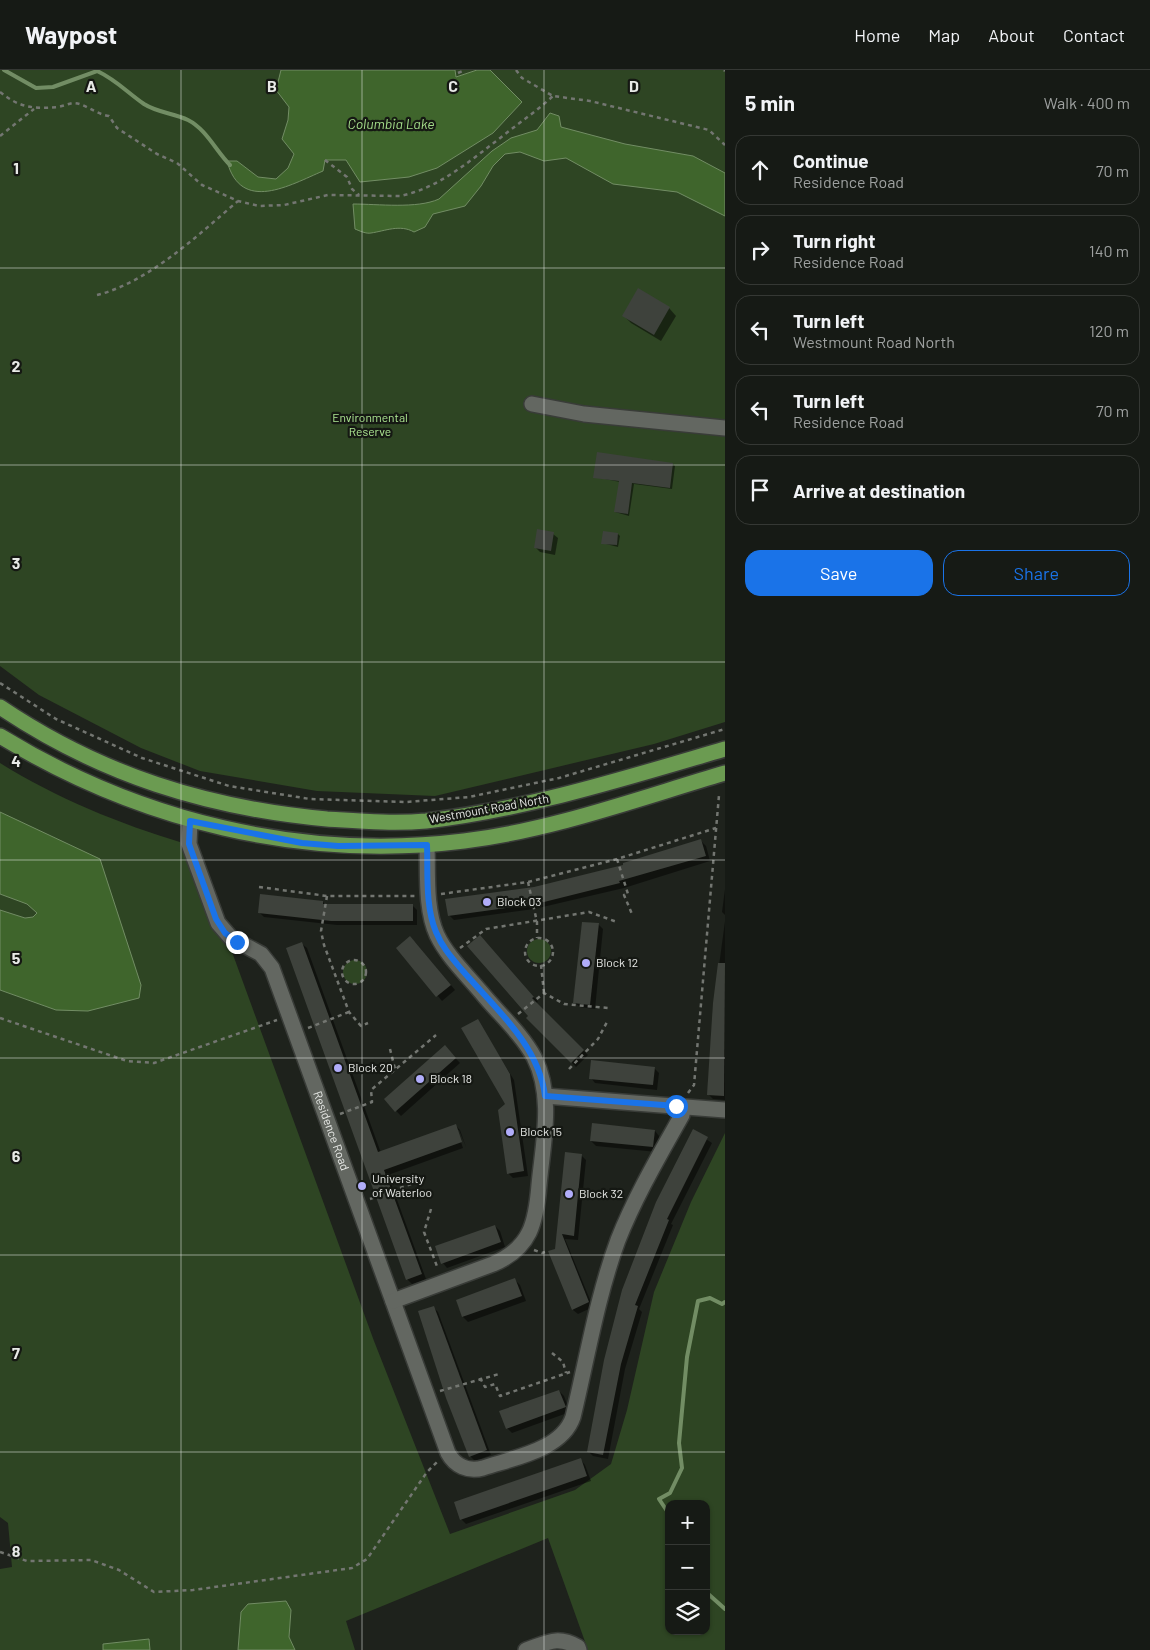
<!DOCTYPE html>
<html lang="en">
<head>
<meta charset="utf-8">
<style>
  :root { --surface:#161a15; --page:#232722; --text:#f1f3f6; --muted:#9ea1a0; --line:#353834; --accent:#1a73e8 }
  body { margin:0; font-family:Barlow,sans-serif; background:var(--page); color:var(--text) }
  .controls { position:absolute; right:15px; bottom:15px; display:grid; overflow:hidden; border-radius:10px; box-shadow:0 1px 4px #0004 }
  .controls button { width:45px; height:45px; display:grid; place-items:center; padding:0; border:0; border-bottom:1px solid var(--line); background:var(--surface); color:var(--text); font:25px sans-serif }
  .stop { position:absolute; width:15px; height:15px; margin:-11px; border:4px solid #1a73e8; border-radius:50%; background:#fff }
  .stop.end { background:#1a73e8; border-color:#fff; box-shadow:0 1px 5px #0008 }
  .list { margin:0; padding:0; list-style:none }
  h2 { display:flex; justify-content:space-between; align-items:center; height:65px; margin:0; padding:0 20px; font-size:21px }
  h2 small { font-size:16px; font-weight:400; color:var(--muted) }
  .list li { display:grid; grid-template-columns:32px 1fr auto; gap:15px; align-items:center; box-sizing:border-box; height:70px; margin:0 10px 10px; padding:0 10px; border:1px solid var(--line); border-radius:15px }
  .list b { display:block; font-size:19px; white-space:nowrap }
  .list p { margin:0; font-size:16px; white-space:nowrap; color:var(--muted) }
  .list em { font-size:16px; font-style:normal; color:var(--muted) }
  .actions { display:flex; gap:10px; padding:15px 20px }
  .actions a { flex:1; padding:11px 0; border:1px solid var(--accent); border-radius:15px; text-align:center; font-size:18px; color:var(--accent) }
  .actions .main { background:var(--accent); color:#fff }
  .icon { flex:none; width:28px; height:28px; fill:none; stroke:currentColor; stroke-width:2; stroke-linecap:round; stroke-linejoin:round }
  .map { position:relative; flex:none; width:725px; height:1580px; overflow:hidden }
  header { display:flex; align-items:center; gap:30px; box-sizing:border-box; height:70px; padding:0 25px; background:var(--surface); border-bottom:1px solid var(--line) }
  header strong { font-size:24px }
  nav { display:flex; gap:28px; margin-inline-start:auto; font-size:18px }
  main { display:flex }
  aside { flex:1; background:var(--surface) }
  .map>svg:first-child { display:block }
</style>
</head>
<body>
<header>
<strong>Waypost</strong>
<nav><a>Home</a><a>Map</a><a>About</a><a>Contact</a></nav>
</header>
<main>
<div class="map">
<svg width="725" height="1580" viewBox="0 0 725 1580">
  <rect width="100%" height="100%" fill="#1e221c"/>
  <g fill="#2e4523" fill-rule="evenodd">
    <polygon points="0,0 725,0 725,652 654,674 435,726 317,721 200,701 141,678 39,625 0,596"/>
    <path d="M 0,693 C 56,728 120,754 183,773 L 213,859 L 228,871 L 374,1271 L 450,1464 L 575,1420 L 611,1394 L 627,1340 L 654,1222 L 691,1132 L 725,1063 L 725,1580 L 588,1580 L 548,1468 L 346,1551 L 355,1580 L 295,1580 L 289,1567 L 291,1540 L 286,1531 L 248,1535 L 241,1542 L 238,1580 L 150,1580 L 149,1569 L 103,1575 L 103,1580 L 0,1580 L 0,1499 L 12,1497 L 8,1453 L 0,1447 L 0,920 L 56,940 L 25,755 L 0,742 ZM 669,1434 L 706,1434 L 706,1561 L 669,1561 Z"/>
    <polygon points="0,824 28,834 38,843 33,847 25,848 0,840"/>
    <circle cx="539" cy="881" r="12"/>
    <circle cx="355" cy="902" r="12"/>
  </g>
  <g fill="#3f652c" stroke="#728d64">
    <path d="M 281,0 L 455,0 L 456,7 L 477,0 L 490,0 L 522,32 L 493,63 L 437,98 L 409,107 L 360,112 L 346,90 L 325,90 L 323,101 C 290,115 241,144 227,91 L 237,91 L 258,107 L 276,109 L 288,98 L 294,84 L 282,69 L 288,50 L 289,37 L 276,20 Z"/>
    <path d="M 550,43 L 559,46 L 561,57 L 625,74 L 693,86 L 725,103 L 725,146 L 677,122 L 613,114 L 566,88 L 544,91 L 520,82 L 505,84 L 493,96 L 481,116 L 465,136 L 433,144 L 425,157 L 414,162 C 400,154 385,161 371,163 C 366,164 360,161 355,159 L 353,134 C 378,134 417,139 439,129 L 492,81 L 511,68 L 537,60 Z"/>
    <polygon points="0,742 100,789 141,915 139,928 88,941 56,940 0,920 0,840 25,848 33,847 37,843 27,834 0,824"/>
    <polygon points="286,1531 291,1540 289,1567 295,1580 238,1580 241,1542 248,1534"/>
    <polygon points="149,1569 150,1580 103,1580 103,1574"/>
  </g>
  <g fill="#0007">
    <polygon points="669,238 676,246 661,271 631,253 624,246"/>
    <polygon points="673,394 675,396 672,419 634,414 629,446 615,442 620,412 595,407"/>
    <polygon points="553,464 558,468 555,485 540,482 535,477"/>
    <polygon points="618,464 620,466 618,477 602,473"/>
    <polygon points="701,771 706,776 710,791 624,818 534,839 454,850 449,845 534,818 625,796"/>
    <polygon points="725,819 725,845 722,842"/>
    <polygon points="323,832 326,835 412,835 417,840 417,855 337,855 264,847 259,842"/>
    <polygon points="725,851 725,1030 713,1029 708,1024 714,933"/>
    <polygon points="598,854 603,859 595,939 580,937 575,933"/>
    <polygon points="485,871 538,932 536,933 588,985 576,997 528,948 530,946"/>
    <polygon points="415,872 455,920 442,931 398,878"/>
    <polygon points="302,874 307,878 381,1083 456,1056 460,1060 466,1077 459,1060 457,1060 463,1078 388,1105 426,1209 412,1214 407,1209"/>
    <polygon points="477,950 514,1010 528,1106 513,1108 508,1103 507,1034"/>
    <polygon points="445,977 460,993 401,1046 385,1029"/>
    <polygon points="654,998 659,1003 657,1020 595,1013 591,1008"/>
    <polygon points="655,1061 659,1066 657,1082 596,1076 591,1071"/>
    <polygon points="694,1061 712,1073 671,1154 673,1155 639,1239 642,1242 625,1299 608,1389 593,1386 588,1381 657,1133"/>
    <polygon points="581,1085 586,1090 578,1170 565,1169 593,1237 578,1244 573,1240 550,1182 556,1180"/>
    <polygon points="495,1156 500,1161 505,1177 447,1198 443,1193"/>
    <polygon points="515,1210 520,1215 526,1231 468,1252 463,1247 457,1231"/>
    <polygon points="433,1237 438,1242 491,1385 475,1391 470,1386"/>
    <polygon points="559,1321 564,1326 570,1342 512,1363 507,1358"/>
    <polygon points="581,1390 585,1395 591,1411 466,1454 461,1449"/>
  </g>
  <g fill="none" stroke-linecap="round" stroke-linejoin="round">
    <g stroke="#728d64" stroke-width="4">
      <path d="M 4,0 L 36,18 L 53,17 L 97,1 C 115,9 128,23 144,34 C 158,43 174,43 188,50 C 206,59 216,81 230,95"/>
      <polyline points="669,1444 659,1429 670,1423 682,1398 679,1373 687,1287 698,1231 710,1228 722,1234 725,1232"/>
      <polyline points="706,1522 725,1539"/>
    </g>
  </g>
  <g fill="#3e423c">
    <polygon points="638,218 670,237 654,265 622,246"/>
    <polygon points="597,382 673,393 670,418 632,413 628,444 614,442 619,411 593,408"/>
    <polygon points="537,459 554,462 551,481 534,478"/>
    <polygon points="603,461 618,463 617,475 601,474"/>
    <polygon points="701,769 706,786 619,811 620,813 536,834 448,846 445,829 534,817 623,795 623,793"/>
    <polygon points="260,824 323,831 323,834 413,834 413,851 331,851 258,843"/>
    <polygon points="582,852 599,853 590,935 573,933"/>
    <polygon points="480,865 534,927 532,928 584,980 571,993 526,948 528,946 467,876"/>
    <polygon points="410,866 451,915 436,927 396,878"/>
    <polygon points="302,872 378,1082 456,1054 462,1072 384,1100 422,1204 406,1210 286,878"/>
    <polygon points="718,893 725,893 724,1026 707,1025 713,933"/>
    <polygon points="478,949 510,1004 524,1101 507,1104 498,1040 505,1034 461,958"/>
    <polygon points="445,975 456,988 395,1042 384,1029"/>
    <polygon points="591,990 655,997 653,1015 589,1009"/>
    <polygon points="592,1053 655,1060 653,1077 590,1071"/>
    <polygon points="693,1059 708,1067 667,1149 669,1150 635,1235 638,1236 621,1294 603,1385 587,1382 604,1290 622,1220 656,1132"/>
    <polygon points="565,1082 582,1084 574,1166 562,1164 589,1232 572,1240 548,1181 555,1179"/>
    <polygon points="495,1155 501,1172 441,1194 435,1176"/>
    <polygon points="515,1208 522,1226 462,1247 456,1230"/>
    <polygon points="434,1236 487,1380 469,1387 446,1328 418,1241"/>
    <polygon points="559,1320 566,1337 506,1359 499,1341"/>
    <polygon points="581,1388 587,1406 460,1450 454,1432"/>
  </g>
  <g fill="none" stroke-linecap="round" stroke-linejoin="round">
    <defs>
      <g id="minor">
        <polyline points="532,334 584,344 725,358"/>
        <path id="s1" d="M 190,751 L 189,774 L 218,853 L 231,868 L 261,884 L 272,898 L 448,1383 C 455,1396 468,1402 483,1398 C 513,1388 562,1380 573,1347 C 587,1289 597,1227 618,1170 C 635,1127 659,1086 682,1045 L 683,1037"/>
        <polyline points="545,1026 725,1040"/>
        <path d="M 393,1231 L 493,1194 C 531,1178 536,1152 539,1115 C 543,1073 554,1026 534,987 C 521,963 498,943 481,922 C 466,904 447,886 437,865 C 425,839 428,803 427,775"/>
        <path d="M 526,1580 C 547,1573 557,1565 578,1577 L 579,1580"/>
      </g>
      <g id="major">
        <path d="M 0,637 C 101,705 207,738 327,749 C 359,751 393,754 426,751 C 528,739 626,708 725,679"/>
        <path d="M 0,666 C 139,751 302,791 464,771 C 553,760 640,728 725,703"/>
      </g>
    </defs>
    <use href="#minor" stroke="#393c38" stroke-width="18"/>
    <use href="#major" stroke="#393c38" stroke-width="18"/>
    <g stroke="#737671" stroke-width="2.5" stroke-dasharray="4 4" stroke-linecap="butt">
      <polyline points="516,0 522,8 553,26 590,31 709,60 725,75"/>
      <polyline points="724,0 725,1"/>
      <polyline points="458,3 465,0"/>
      <path d="M 0,22 C 20,38 33,39 58,37 C 63,36 68,34 73,33 C 85,33 95,44 109,46 L 117,58 L 157,84 L 177,93 L 202,115 L 238,131 L 259,136 L 284,135 L 328,125 L 400,126 C 439,118 468,92 499,69 C 517,54 536,42 553,26"/>
      <polyline points="0,66 34,39"/>
      <polyline points="325,90 347,107 352,119 359,125"/>
      <path d="M 97,225 C 149,212 198,165 238,131"/>
      <polyline points="0,613 56,649 142,688 229,716 310,729 406,732 469,727 559,708 725,659"/>
      <polyline points="617,789 628,824 624,825 632,844"/>
      <polyline points="528,812 537,852 537,868"/>
      <polyline points="259,817 327,826 415,826"/>
      <polyline points="441,824 528,812 617,789 716,758"/>
      <polyline points="327,826 321,861 324,875 349,942 361,956 368,953"/>
      <circle cx="539" cy="882" r="14"/>
      <polyline points="460,878 486,859 589,842 617,852"/>
      <circle cx="354" cy="902" r="12"/>
      <polyline points="541,895 544,923"/>
      <polyline points="518,944 544,923 564,934 608,938"/>
      <polyline points="0,948 127,991 154,993 277,950"/>
      <polyline points="308,958 349,942"/>
      <polyline points="390,979 395,999"/>
      <polyline points="569,999 598,969 607,952"/>
      <polyline points="688,1023 694,1015 719,725"/>
      <polyline points="340,1044 372,1032 371,1020 436,965"/>
      <polyline points="370,1129 419,1111"/>
      <polyline points="431,1139 424,1162 438,1199"/>
      <polyline points="534,1180 542,1183 545,1182"/>
      <polyline points="552,1283 563,1292 566,1303"/>
      <polyline points="480,1308 485,1317 495,1314 500,1326 570,1302"/>
      <polyline points="440,1321 499,1304"/>
      <polyline points="0,1482 27,1491 91,1490 119,1500 154,1522 193,1520 352,1498 367,1489 427,1402 437,1392"/>
    </g>
    <use href="#minor" stroke="#636761" stroke-width="15"/>
    <use href="#major" stroke="#6b9b51" stroke-width="15"/>
  </g>
  <g fill="none" stroke-linecap="round" stroke-linejoin="round">
    <path stroke="#1a73e8" stroke-width="6" d="M 237,872 L 225,863 L 216,849 L 189,774 L 190,751 L 302,773 L 338,776 L 427,775 C 428,802 425,836 436,862 C 442,877 452,888 462,900 C 494,937 539,975 545,1026 L 676,1036"/>
  </g>
  <path fill="none" stroke="#e8eae7" stroke-width="1" stroke-opacity="0.55" d="M 181,0 L 181,1580M 362,0 L 362,1580M 544,0 L 544,1580M 0,198 L 725,198M 0,395 L 725,395M 0,592 L 725,592M 0,790 L 725,790M 0,988 L 725,988M 0,1185 L 725,1185M 0,1382 L 725,1382"/>
  <g fill="#b1adfa" stroke="#151813" stroke-width="2">
    <circle cx="487" cy="832" r="5"/>
    <circle cx="586" cy="893" r="5"/>
    <circle cx="338" cy="998" r="5"/>
    <circle cx="420" cy="1009" r="5"/>
    <circle cx="510" cy="1062" r="5"/>
    <circle cx="362" cy="1116" r="5"/>
    <circle cx="569" cy="1124" r="5"/>
  </g>
  <g text-anchor="middle" stroke-width="4.5" stroke-linejoin="round" paint-order="stroke">
    <g font-size="12" fill="#ace591" stroke="#151813">
      <text x="370" y="352">Environmental<tspan x="370" dy="14">Reserve</tspan></text>
    </g>
    <g font-size="12" fill="#e8eae7" stroke="#151813">
      <text transform="translate(489 739) rotate(-10)" y="4">Westmount Road North</text>
      <text dy="4" stroke="none"><textPath href="#s1" startOffset="352">Residence Road</textPath></text>
    </g>
    <g font-size="12" fill="#e8eae7" stroke="#151813" text-anchor="start">
      <text x="497" y="836">Block 03</text>
      <text x="596" y="897">Block 12</text>
      <text x="348" y="1002">Block 20</text>
      <text x="430" y="1013">Block 18</text>
      <text x="520" y="1066">Block 15</text>
      <text x="372" y="1113">University<tspan x="372" dy="14">of Waterloo</tspan></text>
      <text x="579" y="1128">Block 32</text>
    </g>
    <g font-size="14" font-style="italic" fill="#a3dc89" stroke="#151813">
      <text x="391" y="59">Columbia Lake</text>
    </g>
  </g>
  <g font-size="16" text-anchor="middle" font-weight="bold" fill="#e8eae7" stroke="#151813" stroke-width="4.5" stroke-linejoin="round" paint-order="stroke">
    <text x="91" y="22">A</text>
    <text x="272" y="22">B</text>
    <text x="453" y="22">C</text>
    <text x="634" y="22">D</text>
    <text x="16" y="104">1</text>
    <text x="16" y="302">2</text>
    <text x="16" y="499">3</text>
    <text x="16" y="697">4</text>
    <text x="16" y="894">5</text>
    <text x="16" y="1092">6</text>
    <text x="16" y="1289">7</text>
    <text x="16" y="1487">8</text>
  </g>
</svg>
<div class="controls">
<button>+</button>
<button>−</button>
<button><svg class="icon" aria-label="layers" viewBox="0 0 24 24"><path d="M12 4l9 5-9 5-9-5zM3 14l9 5 9-5"/></svg></button>
</div>
<div class="stop" style="left:676px;top:1036px"></div>
<div class="stop end" style="left:237px;top:872px"></div>
</div>
<aside>
<h2>5 min<small>Walk · 400 m</small></h2>
<ul class="list">
<li><svg class="icon" aria-label="ahead" viewBox="0 0 24 24"><path d="M12 20V5M6 11l6-6 6 6"/></svg><div><b>Continue</b><p>Residence Road</p></div><em>70 m</em></li>
<li><svg class="icon" aria-label="right" viewBox="0 0 24 24"><path d="M7 20v-9h11M14 6l5 5-5 5"/></svg><div><b>Turn right</b><p>Residence Road</p></div><em>140 m</em></li>
<li><svg class="icon" aria-label="left" viewBox="0 0 24 24"><path d="M17 20v-9H6M10 6l-5 5 5 5"/></svg><div><b>Turn left</b><p>Westmount Road North</p></div><em>120 m</em></li>
<li><svg class="icon" aria-label="left" viewBox="0 0 24 24"><path d="M17 20v-9H6M10 6l-5 5 5 5"/></svg><div><b>Turn left</b><p>Residence Road</p></div><em>70 m</em></li>
<li><svg class="icon" aria-label="arrive" viewBox="0 0 24 24"><path d="M6 21V4h12l-3 4 3 4H6"/></svg><div><b>Arrive at destination</b></div></li>
</ul>
<div class="actions"><a class="main">Save</a><a>Share</a></div>
</aside>
</main>
</body>
</html>
